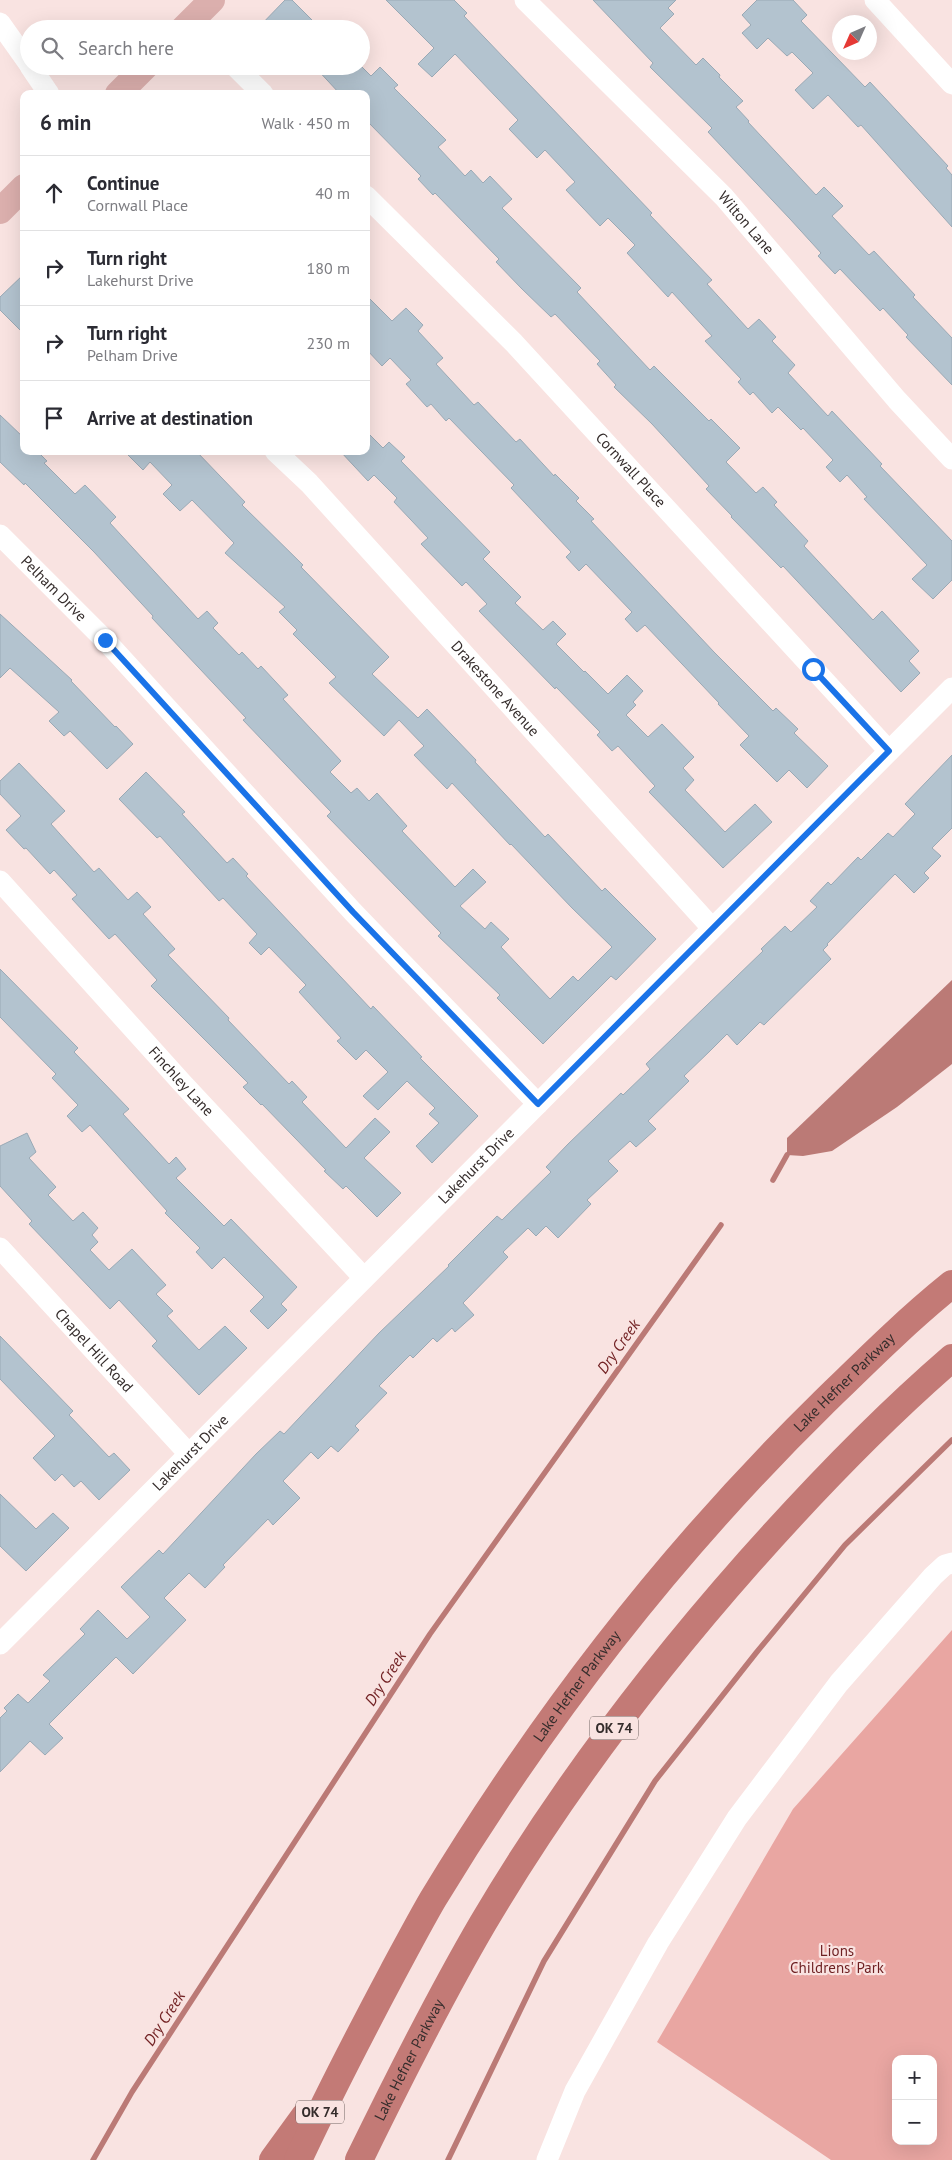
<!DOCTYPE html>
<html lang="en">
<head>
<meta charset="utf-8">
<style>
  :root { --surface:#fff; --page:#f2f2f3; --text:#2b2b33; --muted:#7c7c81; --line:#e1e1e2 }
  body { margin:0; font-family:"PT Sans",sans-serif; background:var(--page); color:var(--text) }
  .controls { position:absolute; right:15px; bottom:15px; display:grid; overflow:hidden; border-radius:10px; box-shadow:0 5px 20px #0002 }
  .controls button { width:45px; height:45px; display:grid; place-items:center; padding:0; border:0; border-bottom:1px solid var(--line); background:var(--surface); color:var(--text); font:25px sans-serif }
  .compass { position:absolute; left:832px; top:15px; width:45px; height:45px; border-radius:50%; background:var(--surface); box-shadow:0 5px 20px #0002; rotate:225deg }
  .stop { position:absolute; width:15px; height:15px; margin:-11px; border:4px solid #1a73e8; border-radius:50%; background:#fff }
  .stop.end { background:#1a73e8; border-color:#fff; box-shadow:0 1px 5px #0008 }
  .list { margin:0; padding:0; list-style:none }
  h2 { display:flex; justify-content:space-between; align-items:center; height:65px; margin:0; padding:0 20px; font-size:21px }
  h2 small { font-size:16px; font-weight:400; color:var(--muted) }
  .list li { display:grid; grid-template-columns:32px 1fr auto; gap:15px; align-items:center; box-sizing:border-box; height:75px; padding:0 20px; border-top:1px solid var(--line) }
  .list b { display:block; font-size:19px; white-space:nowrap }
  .list p { margin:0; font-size:16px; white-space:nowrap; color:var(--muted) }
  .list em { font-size:16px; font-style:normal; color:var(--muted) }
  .icon { flex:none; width:28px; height:28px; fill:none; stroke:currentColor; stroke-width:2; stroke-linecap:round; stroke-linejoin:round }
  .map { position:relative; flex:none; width:952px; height:2160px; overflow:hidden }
  .search { position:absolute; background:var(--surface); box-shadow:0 5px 20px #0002; left:20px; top:20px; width:350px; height:55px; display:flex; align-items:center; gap:12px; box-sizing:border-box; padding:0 18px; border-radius:28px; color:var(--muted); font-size:19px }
  .panel { position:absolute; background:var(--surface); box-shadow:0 5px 20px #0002; left:20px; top:90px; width:350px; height:365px; border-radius:10px }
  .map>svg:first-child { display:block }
</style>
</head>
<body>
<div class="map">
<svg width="952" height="2160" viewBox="0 0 952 2160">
  <rect width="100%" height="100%" fill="#f9e3e1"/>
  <path fill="#e9a6a2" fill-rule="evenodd" d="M 952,1630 L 952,2160 L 831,2160 L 657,2042 L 793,1809 ZM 896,2059 L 933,2059 L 933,2141 L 896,2141 Z"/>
  <polygon fill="#bb7a76" points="952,980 952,1064 897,1107 832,1151 803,1156 787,1155 787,1138"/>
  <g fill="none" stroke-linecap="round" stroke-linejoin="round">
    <g stroke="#bb7a76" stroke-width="5.5">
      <polyline points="773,1180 787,1155"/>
      <polyline points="93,2160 132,2092 430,1634 721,1225"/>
      <polyline points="448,2160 544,1961 655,1781 756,1653 845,1545 952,1440"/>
    </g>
  </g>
  <g fill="#b3c3cf" stroke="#9aa9b5">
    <polygon points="285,0 292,0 321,29 257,29"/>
    <polygon points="386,0 454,0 467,13 464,16 652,213 650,215 712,280 707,284 748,329 759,319 776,337 772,341 795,365 788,373 828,416 832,411 882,464 880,466 952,541 952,580 933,599 912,579 927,565 864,499 867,497 847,475 840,482 826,467 833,460 803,428 801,430 778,407 772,413 753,392 750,395 738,382 741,379 705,341 712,336 672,292 668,297 627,253 635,245 608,218 600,226 566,190 575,182 545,150 537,158 509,129 518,120 455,54 432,77 418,64 434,48"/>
    <polygon points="593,0 676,0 668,8 674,14 660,28 696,65 703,58 720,75 719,77 743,101 736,107 749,121 748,122 816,195 824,187 843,206 832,216 869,255 874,251 915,295 913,297 952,338 952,385 906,337 908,335 883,308 880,311 840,269 835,274 818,256 821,253 790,219 708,132 712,128 650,67 653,63"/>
    <polygon points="757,0 793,0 807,15 801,21 865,87 870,82 948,166 946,168 952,175 952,227 861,125 858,127 828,95 813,109 795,90 813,73 792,52 787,56 768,38 757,49 742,33 751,25 742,15"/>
    <polygon points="314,66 361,66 371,76 380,67 398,85 394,88 446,140 438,147 465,176 471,170 483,183 490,176 512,199 502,208 581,288 577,292 650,370 654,366 709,421 711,419 740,448 726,462 756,493 763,487 777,502 774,505 808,541 804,546 873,620 882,611 919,651 909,661 920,673 901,692 783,566 781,568 731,517 732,516 706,489 709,486 652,424 614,387 616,385 597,364 600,361 555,314 551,317 521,288 496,262 499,259 435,193 433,195 418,179 421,176 366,120 366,94 340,94"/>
    <polygon points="24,274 24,334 0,310 0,297"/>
    <polygon points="366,295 392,321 406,308 423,325 418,331 443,358 436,364 474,405 478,402 516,442 520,439 554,476 555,474 579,498 576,501 594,519 591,521 714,652 773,711 776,708 798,729 794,733 828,766 807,788 789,770 777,782 740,745 749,736 718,704 719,703 645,625 637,632 625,619 632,612 586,564 579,571 566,557 571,552 511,488 514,485 449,418 446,421 431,404 427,407 406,384 411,380 390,358 382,366 366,349"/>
    <polygon points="0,415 24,438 24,451 37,451 47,461 44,463 75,494 85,485 116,517 110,523 198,619 207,611 218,623 213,628 239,655 242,652 258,669 261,666 288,695 283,699 341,761 330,772 351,793 357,788 369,801 377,793 407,826 402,831 455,887 473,869 486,882 460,906 485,929 491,922 509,939 501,947 550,999 573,976 578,981 612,947 572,908 511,844 510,845 452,783 447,789 414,755 424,746 399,720 384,736 329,683 336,677 293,634 297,630 279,612 285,607 225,553 234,543 192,500 180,511 163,494 172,485 150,462 143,470 124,451 196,451 245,502 242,505 303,565 301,567 389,657 372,674 418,718 427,709 476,760 475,762 545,837 548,834 602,891 605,888 656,939 616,980 611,976 543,1044 497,998 500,995 438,936 441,933 327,816 331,812 243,720 246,718 152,618 153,616 94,552 25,483 24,485 0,462"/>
    <polygon points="366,431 383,448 389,442 405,457 401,461 490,552 483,559 521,597 515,603 543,630 553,621 566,634 556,644 584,672 585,671 608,694 627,675 643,691 633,702 636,705 626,715 648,737 662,724 694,757 683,768 694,780 685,790 725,832 755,804 772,822 723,868 649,792 655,786 618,746 612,751 597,735 600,732 556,687 555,689 479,611 487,604 466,582 462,586 421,544 428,538 394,502 397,498 374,475 368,481 340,451 366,451"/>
    <polygon points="0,614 72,680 71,681 115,727 116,726 133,744 107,769 70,731 64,736 49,721 59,712 10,668 0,678"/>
    <polygon points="952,755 952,828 932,848 941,856 924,873 929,878 914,893 895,874 827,944 828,945 823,950 831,959 764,1025 760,1022 737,1045 727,1034 710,1051 684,1076 689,1081 648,1121 656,1129 636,1147 630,1141 608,1161 618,1171 587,1200 591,1204 558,1238 546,1226 536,1236 528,1228 503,1252 508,1257 463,1303 474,1315 455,1332 452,1328 437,1342 433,1338 413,1358 410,1355 379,1386 387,1393 355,1426 359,1430 338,1452 331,1446 318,1459 311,1452 283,1481 300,1498 273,1525 268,1519 223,1565 225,1567 205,1588 189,1573 164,1598 186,1620 133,1674 116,1657 49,1724 63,1738 45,1755 30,1741 0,1772 0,1718 7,1711 4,1708 18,1694 28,1703 50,1681 43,1675 85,1634 80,1629 98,1610 127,1639 150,1617 121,1587 159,1550 163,1554 256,1454 280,1431 284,1434 379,1333 449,1266 448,1265 497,1216 502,1220 551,1172 546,1167 568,1144 621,1093 623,1095 650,1069 646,1064 763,951 761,949 785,926 791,932 817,907 810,901 828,882 831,885 858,857 861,860 888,833 893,837 915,814 905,804"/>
    <polygon points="19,763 65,811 51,824 94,872 99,868 128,900 137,892 151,907 143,914 175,949 168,955 229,1018 228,1020 289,1084 292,1081 307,1097 302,1102 346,1148 375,1118 390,1132 364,1158 401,1193 377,1217 346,1186 343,1189 324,1171 326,1170 262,1104 261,1105 243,1087 248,1083 151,986 157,980 115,934 109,939 72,899 77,895 54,870 50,874 26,848 24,849 6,830 21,816 0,794 0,781"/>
    <polygon points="146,772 185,812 182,814 227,863 233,858 248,874 246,876 371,1009 373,1006 422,1057 420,1058 478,1116 432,1163 416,1146 439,1123 429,1114 435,1108 407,1081 378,1110 363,1096 388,1072 366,1050 356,1060 337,1041 341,1038 299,992 306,985 269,947 261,955 249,943 257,934 223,898 219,901 160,836 157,838 119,799"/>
    <polygon points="0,969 78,1048 74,1052 129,1109 123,1114 169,1164 176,1157 186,1169 176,1178 224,1226 231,1219 297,1287 281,1304 287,1310 268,1329 250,1311 264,1297 224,1257 212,1269 196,1252 200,1248 165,1213 167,1211 90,1125 82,1132 67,1116 78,1105 52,1078 56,1074 0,1017"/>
    <polygon points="27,1133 36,1152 29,1158 56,1187 48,1195 73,1221 83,1212 98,1228 92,1235 98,1242 90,1250 109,1270 132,1249 166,1285 156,1294 173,1311 167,1316 199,1350 225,1326 247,1348 199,1395 152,1346 157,1341 119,1300 110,1309 29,1224 32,1221 0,1186 0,1146"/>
    <polygon points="0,1336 73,1411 69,1415 109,1457 114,1453 130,1470 99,1500 81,1481 74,1487 62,1474 55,1481 33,1458 55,1436 0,1379"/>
    <polygon points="0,1494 36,1529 53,1513 69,1528 26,1571 0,1546"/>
  </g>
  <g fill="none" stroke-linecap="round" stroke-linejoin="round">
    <g stroke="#fff" stroke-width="21">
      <path id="s1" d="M 525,0 L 724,197 L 897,400 L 952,459"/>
      <polyline points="875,0 952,84"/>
      <polyline points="0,23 29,64"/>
      <polyline points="30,66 49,94"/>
      <polyline points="235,66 263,94"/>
      <path id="s2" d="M 366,196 L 514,343 L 889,751"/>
      <path id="s3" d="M 275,451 L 309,483 L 712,928"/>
      <path id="s4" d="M 0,535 L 105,640 L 353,912 L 538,1104"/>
      <path id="s5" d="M 0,881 L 183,1084 L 364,1278"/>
      <path id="s6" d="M 0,1248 L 188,1453"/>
      <path id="s7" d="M 0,1644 L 952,688"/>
      <polyline points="547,2160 575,2091 658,1943 737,1818 839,1683 933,1576 945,1565 952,1563"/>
    </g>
    <g stroke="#dbafad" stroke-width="26">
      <polyline points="183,29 212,0"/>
      <polyline points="118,94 146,66"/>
      <polyline points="0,211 24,187"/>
    </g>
    <g stroke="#c37a76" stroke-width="28">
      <polyline points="273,2160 305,2116"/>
      <path id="s8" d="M 298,2160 C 328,2096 360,2034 393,1972 C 406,1948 419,1923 433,1899 C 542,1719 671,1552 822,1404 C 864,1363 906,1321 952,1284"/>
      <path id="s9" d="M 359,2160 C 398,2080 438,2000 483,1923 C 559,1794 650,1674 749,1562 C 813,1490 879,1421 952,1358"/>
    </g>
  </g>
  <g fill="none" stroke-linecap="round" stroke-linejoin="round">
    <polyline stroke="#1a73e8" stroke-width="6" points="105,640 353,912 538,1104 889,751 813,669"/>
  </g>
  <g text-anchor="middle" stroke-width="4.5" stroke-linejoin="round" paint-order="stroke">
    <g fill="#f9e3e1" stroke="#706462" stroke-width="1">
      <rect x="590" y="1716.5" width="48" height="23" rx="4"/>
      <rect x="296" y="2100.5" width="48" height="23" rx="4"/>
    </g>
    <g font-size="14" font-weight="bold" fill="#352d2c">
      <text x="614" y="1733">OK 74</text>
      <text x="320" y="2117">OK 74</text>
    </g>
    <g font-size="15" fill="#352d2c" stroke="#f9e3e1">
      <text dy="5" stroke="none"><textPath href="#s1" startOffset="314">Wilton Lane</textPath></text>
      <text dy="5" stroke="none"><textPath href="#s2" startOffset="381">Cornwall Place</textPath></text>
      <text dy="5" stroke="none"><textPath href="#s4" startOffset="76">Pelham Drive</textPath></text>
      <text dy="5" stroke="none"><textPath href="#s3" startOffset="324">Drakestone Avenue</textPath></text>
      <text dy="5" stroke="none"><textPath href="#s5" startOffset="270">Finchley Lane</textPath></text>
      <text dy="5" stroke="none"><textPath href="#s7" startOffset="675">Lakehurst Drive</textPath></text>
      <text dy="5" stroke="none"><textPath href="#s6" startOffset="139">Chapel Hill Road</textPath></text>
      <text dy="5" stroke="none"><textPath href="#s8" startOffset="956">Lake Hefner Parkway</textPath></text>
      <text dy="5" stroke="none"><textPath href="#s7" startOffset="270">Lakehurst Drive</textPath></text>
      <text dy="5" stroke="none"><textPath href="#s8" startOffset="551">Lake Hefner Parkway</textPath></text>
      <text dy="5" stroke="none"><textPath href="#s9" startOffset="112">Lake Hefner Parkway</textPath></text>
    </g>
    <g font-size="15" fill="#6e1f21" stroke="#f9e3e1">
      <text x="837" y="1956">Lions<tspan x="837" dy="17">Childrens' Park</tspan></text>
    </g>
    <g font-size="16" font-style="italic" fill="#732325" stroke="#f9e3e1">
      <text transform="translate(618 1346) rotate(-55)" y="6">Dry Creek</text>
      <text transform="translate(385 1678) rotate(-57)" y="6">Dry Creek</text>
      <text transform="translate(164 2018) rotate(-57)" y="6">Dry Creek</text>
    </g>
  </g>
</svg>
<div class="controls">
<button>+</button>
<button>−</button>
</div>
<svg class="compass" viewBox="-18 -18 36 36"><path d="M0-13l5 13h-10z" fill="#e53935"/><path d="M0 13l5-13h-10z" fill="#7c7c81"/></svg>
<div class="stop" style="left:813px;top:669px"></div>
<div class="stop end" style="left:105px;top:640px"></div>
<div class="search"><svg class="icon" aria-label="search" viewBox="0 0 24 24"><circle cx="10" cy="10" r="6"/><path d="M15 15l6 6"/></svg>Search here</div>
<section class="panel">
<h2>6 min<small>Walk · 450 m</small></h2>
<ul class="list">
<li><svg class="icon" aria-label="ahead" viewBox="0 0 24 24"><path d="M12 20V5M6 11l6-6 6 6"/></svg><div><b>Continue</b><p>Cornwall Place</p></div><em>40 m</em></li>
<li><svg class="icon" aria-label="right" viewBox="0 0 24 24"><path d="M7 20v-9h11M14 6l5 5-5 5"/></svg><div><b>Turn right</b><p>Lakehurst Drive</p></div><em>180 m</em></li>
<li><svg class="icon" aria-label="right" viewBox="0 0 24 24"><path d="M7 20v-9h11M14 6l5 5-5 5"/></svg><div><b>Turn right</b><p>Pelham Drive</p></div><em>230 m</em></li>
<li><svg class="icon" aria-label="arrive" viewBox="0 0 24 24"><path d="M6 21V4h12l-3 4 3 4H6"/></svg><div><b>Arrive at destination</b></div></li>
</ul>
</section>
</div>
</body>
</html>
